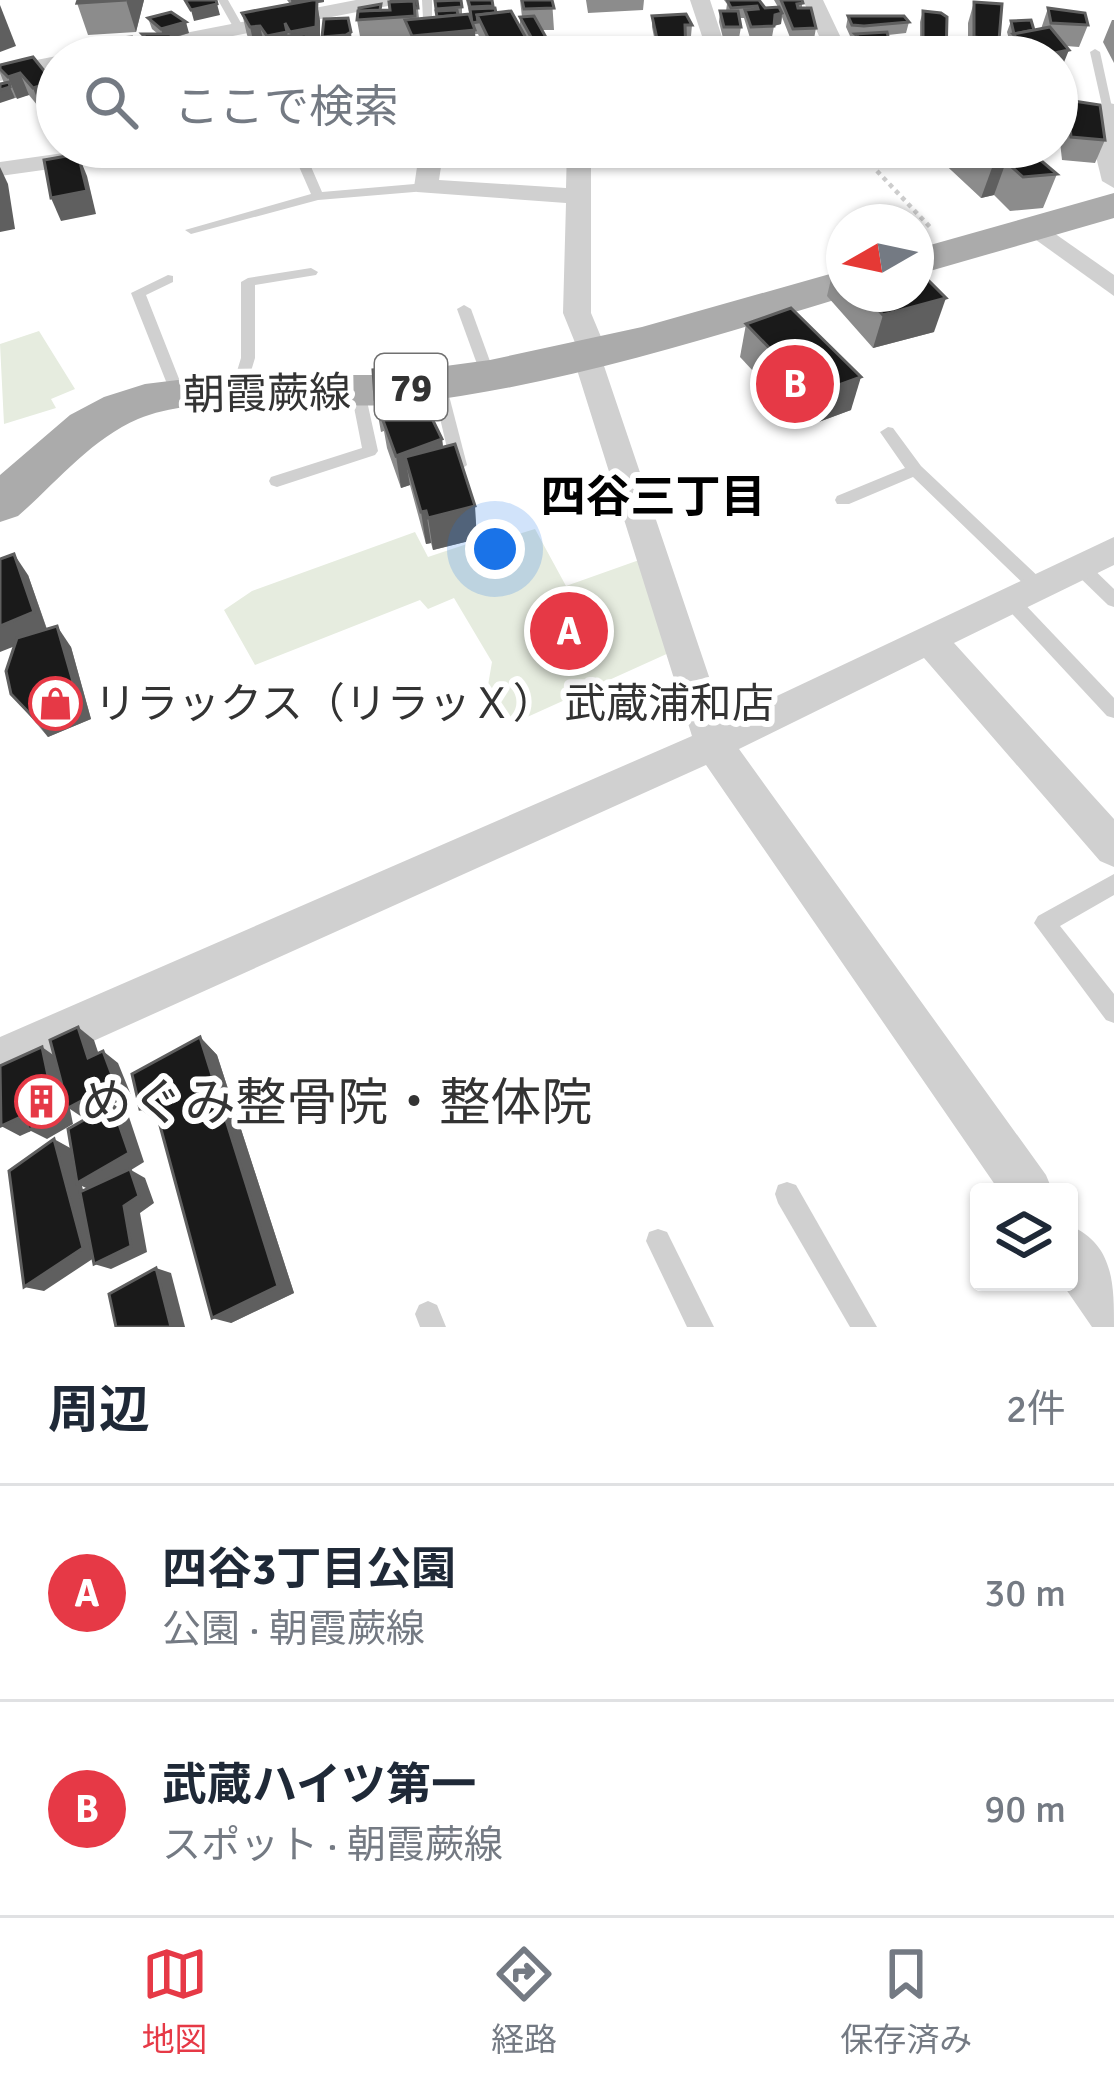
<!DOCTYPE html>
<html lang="ja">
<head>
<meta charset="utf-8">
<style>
  :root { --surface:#fff; --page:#f2f2f3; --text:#1f2937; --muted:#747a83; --line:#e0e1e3; --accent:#e63946 }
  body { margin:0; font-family:Signika,"Noto Sans JP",sans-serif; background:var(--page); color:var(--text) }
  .controls { position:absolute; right:36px; bottom:36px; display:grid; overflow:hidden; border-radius:12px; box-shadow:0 3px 9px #0004 }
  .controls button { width:108px; height:108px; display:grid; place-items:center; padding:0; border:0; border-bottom:3px solid var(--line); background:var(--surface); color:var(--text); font:60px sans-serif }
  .compass { position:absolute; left:826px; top:204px; width:108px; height:108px; border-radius:50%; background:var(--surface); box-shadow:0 3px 9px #0004; rotate:261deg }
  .you { position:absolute; left:495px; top:549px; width:42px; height:42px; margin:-30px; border:9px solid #fff; border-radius:50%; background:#1a73e8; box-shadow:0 0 0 18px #1a73e833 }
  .badge { display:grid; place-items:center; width:78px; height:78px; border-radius:50%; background:var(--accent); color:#fff; font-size:39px; font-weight:700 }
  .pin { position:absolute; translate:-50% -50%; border:6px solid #fff; box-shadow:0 3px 12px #0006 }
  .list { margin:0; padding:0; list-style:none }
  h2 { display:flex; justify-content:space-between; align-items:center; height:156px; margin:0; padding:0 48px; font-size:51px }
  h2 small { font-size:39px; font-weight:400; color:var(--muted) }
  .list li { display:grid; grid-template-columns:78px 1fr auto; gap:36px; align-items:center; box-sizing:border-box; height:216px; padding:0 48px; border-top:3px solid var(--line) }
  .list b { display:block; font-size:45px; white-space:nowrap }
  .list p { margin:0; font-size:39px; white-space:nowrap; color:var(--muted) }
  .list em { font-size:39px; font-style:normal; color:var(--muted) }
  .icon { flex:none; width:66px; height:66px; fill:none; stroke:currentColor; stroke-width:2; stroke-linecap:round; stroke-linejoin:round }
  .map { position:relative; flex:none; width:1114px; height:1327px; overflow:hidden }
  .search { position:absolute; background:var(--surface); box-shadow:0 3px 9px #0004; left:36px; right:36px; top:36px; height:132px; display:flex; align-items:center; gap:30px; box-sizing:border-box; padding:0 42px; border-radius:66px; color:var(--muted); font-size:45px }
  .sheet { height:588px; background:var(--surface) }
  nav { display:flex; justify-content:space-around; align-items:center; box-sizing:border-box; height:168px; border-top:3px solid var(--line); background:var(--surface); font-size:33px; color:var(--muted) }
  nav a { display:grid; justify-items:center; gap:6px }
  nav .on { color:var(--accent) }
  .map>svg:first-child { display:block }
</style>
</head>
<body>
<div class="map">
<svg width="1114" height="1327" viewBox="0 0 1114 1327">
  <rect width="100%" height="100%" fill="#fff"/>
  <g fill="#e6ecdf">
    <polygon points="39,331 75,389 51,399 56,408 4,424 0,344"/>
    <polygon points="535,529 566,586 642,559 671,652 514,723 487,691 492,662 454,598 428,609 420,600 255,665 224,610 252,591 415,532 428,557 488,537 499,540"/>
  </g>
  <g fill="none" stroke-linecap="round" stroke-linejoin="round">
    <polyline stroke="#cdcdcd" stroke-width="4.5" stroke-dasharray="4.5 4.5" stroke-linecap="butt" points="877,171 930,227"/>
    <g fill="#d0d0d0" fill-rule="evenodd">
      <polygon points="218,0 228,0 245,30 244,32 236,32"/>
      <polygon points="422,0 432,0 432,21 423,19"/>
      <polygon points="1095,49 1100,52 1113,112 1103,110 1090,52"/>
      <polygon points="844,147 857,147 872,160 862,163"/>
      <polygon points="303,158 309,162 322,192 426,183 432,187 426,191 318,200 191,234 185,230 311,194 297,162"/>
      <polygon points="311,268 318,272 316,275 255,285 255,358 245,391 243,395 233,395 231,391 241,358 241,282 248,278"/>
      <polygon points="168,275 173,276 173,282 146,295 185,394 178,399 171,394 131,293"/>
      <polygon points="464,305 471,309 495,375 493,378 483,378 481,375 457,309"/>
      <polygon points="439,379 446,384 467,465 459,471 451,465 432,384"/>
      <polygon points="358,387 365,392 378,451 375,455 277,487 271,485 269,481 271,477 362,448 351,392"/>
      <polygon points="888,427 893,428 921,466 1043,581 1046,586 1043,591 1031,591 913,477 849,504 837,504 835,500 837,496 905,468 880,432"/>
      <polygon points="1079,560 1085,561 1114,589 1114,607 1108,605 1073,571 1071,566 1073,561"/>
      <polygon points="1009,592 1015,594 1114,698 1114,718 1107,716 1003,604 1000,599 1003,594"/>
      <polygon points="1114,874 1114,895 1060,926 1114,994 1114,1023 1106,1020 1034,923 1038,916"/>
      <polygon points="787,1182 796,1185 877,1327 850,1327 778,1203 775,1194 778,1185"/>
      <polygon points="658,1229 667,1232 714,1327 687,1327 646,1241 649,1232"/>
      <polygon points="428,1301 437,1305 446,1327 420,1327 415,1314 419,1305"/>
    </g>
    <g fill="#d0d0d0" fill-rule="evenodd">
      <polygon points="356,0 398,0 388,6 125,57 81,57 92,51"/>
      <polygon points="690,0 710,0 722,37 819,36 803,0 823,0 850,57 828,57 824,48 706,48"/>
      <polygon points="57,56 57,70 0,81 0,67"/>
      <polygon points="1109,103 1114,104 1114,188 1102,181 1089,128 1101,105"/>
      <polygon points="106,147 170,147 158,154 0,176 0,162"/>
      <polygon points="420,147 444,147 439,180 566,188 567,147 591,147 591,313 609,356 603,363 724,721 1114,537 1114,565 954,643 1114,819 1114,867 1100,861 924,658 739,749 1046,1175 1053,1192 1000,1192 706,765 0,1083 0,1037 692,736 573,357 578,350 563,313 566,203 417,192 414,187"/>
      <polygon points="1034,219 1114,275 1114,296 1025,232 1021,227"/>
      <path d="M 1069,1225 C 1114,1244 1114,1284 1114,1327 L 1092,1327 L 1061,1282 L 1069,1282 Z"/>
    </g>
    <g fill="#ababab" fill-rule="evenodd">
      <polygon points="1114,193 1114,218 916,275 916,249"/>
      <path d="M 844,270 L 844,294 L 854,294 C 708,338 562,385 411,403 C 330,413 210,389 138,419 C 91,439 56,483 18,516 L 0,522 L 0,475 L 70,415 L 104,397 L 145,384 L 219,375 L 379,375 L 490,360 L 642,327 Z"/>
    </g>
  </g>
  <g fill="#8c8c8c">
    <polygon points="78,0 144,0 136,32 88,35 77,3"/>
    <polygon points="287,0 324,0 324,2 317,3 320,21 320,49 309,52 310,57 271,57 265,48 255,49 247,35 242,13 290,4"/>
    <polygon points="417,0 419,18 437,17 435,1 462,7 462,15 470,16 466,0 492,0 496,13 520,27 520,17 522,17 520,0 552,0 554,30 542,30 557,57 488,57 478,34 475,34 476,52 426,57 392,57 391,43 407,41 407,39 361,42 357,20 381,10 390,10"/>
    <polygon points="586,0 644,0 643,10 588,13"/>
    <polygon points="724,0 759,0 765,8 778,7 774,0 802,0 802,8 816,28 814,39 791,40 782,17 781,24 774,26 772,37 750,38 744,18 739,18 741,27 739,38 723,38 719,22 720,11 726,11 727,4"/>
    <polygon points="974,2 999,40 993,57 968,57 968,23"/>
    <polygon points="1048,8 1088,25 1079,47 1066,46 1060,72 1057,73 1057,57 1006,56 1010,43 1007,32 1011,21 1034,30 1041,29"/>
    <polygon points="923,11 946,57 920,57 920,22"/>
    <polygon points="652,16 692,25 691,36 685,36 686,57 658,57 652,27"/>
    <polygon points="848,16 909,22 906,33 888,35 889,40 903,57 862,57 862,54 853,45 855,36 850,36 846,27"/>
    <polygon points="148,18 189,33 174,38 187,48 189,57 112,57 106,39 148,54 142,34 158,34 152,29"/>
    <polygon points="348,18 352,43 348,47 324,49 322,37"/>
    <polygon points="1112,20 1114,20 1114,63 1103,42"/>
    <polygon points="732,39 749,45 753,45 753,41 782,57 732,57 730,50"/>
    <polygon points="799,41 828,43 828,57 798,57"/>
    <polygon points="0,65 53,82 57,92 57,106 42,111 29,95 15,98 4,83 0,73"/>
    <polygon points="1067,100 1105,140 1095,163 1062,160 1058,123"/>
    <polygon points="940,147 1050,147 1047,154 1031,152 1057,174 1043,208 1010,211 994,195 981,198 937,157"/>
    <polygon points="844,260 844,294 916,294 934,332 873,348 827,296 835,262"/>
    <polygon points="746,324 851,410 805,427 740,357"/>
    <polygon points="423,366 429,411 442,439 443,447 477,539 433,550 431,543 426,544 410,485 401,488 387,448 384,431 381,432 375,399"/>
    <polygon points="28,575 47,629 71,647 91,719 48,737 11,694 14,647"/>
    <polygon points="200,1037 217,1055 294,1293 231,1323 159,1123 140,1109"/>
  </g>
  <g fill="#5f5f5f">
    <polygon points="126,0 144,0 136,32"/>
    <polygon points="291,0 324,0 324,2 317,3 320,21 320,49 309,52 310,57 300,57 294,54 290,32 292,7"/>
    <polygon points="414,1 417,36 475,30 476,52 414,57 412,36 417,36"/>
    <polygon points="217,4 220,15 194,21 191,10"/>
    <polygon points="0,5 16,46 0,52"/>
    <polygon points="782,13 781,24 773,26 775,15"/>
    <polygon points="186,22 189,33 164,40 161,29"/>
    <polygon points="260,26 265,48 255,49 250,27"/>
    <polygon points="287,32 291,55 271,57 267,36"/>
    <polygon points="351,32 352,43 348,47 346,35"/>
    <polygon points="531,47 531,57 495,57 495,52"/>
    <polygon points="187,48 189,57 164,57 163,56"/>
    <polygon points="1069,50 1060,72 1057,73 1057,57 1035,57"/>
    <polygon points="20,73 29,95 17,99 8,77"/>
    <polygon points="53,82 57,92 57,106 42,111 33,88"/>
    <polygon points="10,87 15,98 0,103 0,90"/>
    <polygon points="78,154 87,176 96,214 61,221 51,198"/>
    <polygon points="1006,162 994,195 981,198 993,165"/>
    <polygon points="0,167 8,184 15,229 0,232"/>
    <polygon points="946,298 934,332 873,348 883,315"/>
    <polygon points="861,377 851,410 805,427 814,394"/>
    <polygon points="442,439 446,472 405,457 410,485 401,488 396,456"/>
    <polygon points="475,506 477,539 433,550 428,518"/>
    <polygon points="426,511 431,543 426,544 421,512"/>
    <polygon points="14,554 28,575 48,633 0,652 0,626"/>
    <polygon points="57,626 71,647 91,719 48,737 33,717"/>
    <polygon points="78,1027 94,1040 104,1070 88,1058"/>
    <polygon points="200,1037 217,1055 294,1293 231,1323 212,1318"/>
    <polygon points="42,1047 59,1059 70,1108 115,1083 103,1051 118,1063 131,1095 113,1104 128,1114 144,1162 131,1170 145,1178 154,1203 140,1213 147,1252 111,1269 94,1264 131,1246 124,1206 139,1196 130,1171 94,1192 82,1186 100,1254 44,1291 24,1287 83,1248 54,1139 72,1149 81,1181 129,1153 112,1104 85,1119 70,1109 73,1124 47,1139 31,1131 20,1136 1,1126 23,1116 38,1124 56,1114"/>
    <polygon points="156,1268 171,1273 185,1327 171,1327"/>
  </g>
  <g fill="#1a1a1a" stroke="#5f5f5f" stroke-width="3">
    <polygon points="78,0 126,0 77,3"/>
    <polygon points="185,0 216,0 217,4 191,10"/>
    <polygon points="312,0 317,0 316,27 290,32 285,23 287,32 267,36 260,26 250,27 242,13"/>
    <polygon points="391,0 417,0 418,8 414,8 414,1 391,2"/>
    <polygon points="461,0 462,7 436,9 435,1"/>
    <polygon points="468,0 492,0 493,6 470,7"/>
    <polygon points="522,0 552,0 554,8 524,9"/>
    <polygon points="727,0 759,0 765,8 779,7 782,13 775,15 774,26 751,27 745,10 758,9 757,6 731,8"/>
    <polygon points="781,0 802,0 803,3 797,4 798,8 811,8 816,28 793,29"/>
    <polygon points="414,1 415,16 357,20 358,11 390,10 389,2"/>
    <polygon points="974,2 1002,4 999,40 974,37"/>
    <polygon points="381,4 380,10 359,11 359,8"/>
    <polygon points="495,8 496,13 477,15 478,22 472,23 470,9"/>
    <polygon points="1048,8 1085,13 1088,25 1051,23"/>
    <polygon points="457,10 458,15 437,17 436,11"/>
    <polygon points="511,11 531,47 495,52 477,15"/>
    <polygon points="720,11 738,11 741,27 724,27"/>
    <polygon points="923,11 941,13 947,17 946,57 923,57"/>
    <polygon points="171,12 186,22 161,29 148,18"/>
    <polygon points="469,14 475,30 412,36 405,20"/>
    <polygon points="686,14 692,25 685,25 686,57 661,57 652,16"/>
    <polygon points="534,16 557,57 542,57 520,17"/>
    <polygon points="848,16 904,16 909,22 864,26 852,25"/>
    <polygon points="348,18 351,32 346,35 322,37 324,19"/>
    <polygon points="1031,20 1034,30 1014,34 1011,21"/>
    <polygon points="1050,27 1069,50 1035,57 1013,34"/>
    <polygon points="887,32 889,40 865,41 865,43 855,34"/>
    <polygon points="142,34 170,34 187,48 163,56"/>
    <polygon points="306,34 309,51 300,57 273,57 271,38"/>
    <polygon points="132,37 151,57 124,57 106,39"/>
    <polygon points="732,39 747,39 749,45 738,45 735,55"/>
    <polygon points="418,40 422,57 394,57 391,43"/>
    <polygon points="895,40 903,57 875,57 865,41"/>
    <polygon points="753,41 776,41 778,46 754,45"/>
    <polygon points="799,41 828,43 829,55 800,53"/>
    <polygon points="697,42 727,47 730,57 700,57"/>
    <polygon points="738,45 780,46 782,57 741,57"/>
    <polygon points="33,57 53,82 33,88 20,73 8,77 0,69 0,65"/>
    <polygon points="57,68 57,80 49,70"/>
    <polygon points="9,82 10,87 0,90 0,84"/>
    <polygon points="1067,100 1100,105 1105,140 1071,137"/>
    <polygon points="973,147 1025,147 1057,174 1023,177 1006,162 993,165"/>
    <polygon points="78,154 87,191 51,198 44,160"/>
    <polygon points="844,260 844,272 835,262"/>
    <polygon points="916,268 946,298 883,315 864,294 916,294"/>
    <polygon points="791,308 861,377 814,394 746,324"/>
    <polygon points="423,366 426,393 375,399 373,370"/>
    <polygon points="423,400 442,439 396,456 381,415"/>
    <polygon points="455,444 475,506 428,518 426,511 421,512 405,457"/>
    <polygon points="14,554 34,612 0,626 0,559"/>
    <polygon points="57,626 78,699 33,717 11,694 6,671 17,638"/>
    <polygon points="78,1027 88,1058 103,1051 115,1083 68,1108 50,1040"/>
    <polygon points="200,1037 278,1286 212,1318 155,1107 140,1109 132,1074"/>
    <polygon points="42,1047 56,1114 29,1130 23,1116 1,1126 0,1066"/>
    <polygon points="112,1104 129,1153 77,1183 68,1129"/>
    <polygon points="54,1139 83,1248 24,1287 9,1171"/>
    <polygon points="130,1169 139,1196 124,1206 131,1246 94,1264 80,1192"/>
    <polygon points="156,1268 171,1327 116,1327 109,1294"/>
  </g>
  <defs>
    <symbol id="shop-ring" viewBox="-11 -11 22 22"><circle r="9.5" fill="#fff" stroke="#e63946" stroke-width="1.5"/><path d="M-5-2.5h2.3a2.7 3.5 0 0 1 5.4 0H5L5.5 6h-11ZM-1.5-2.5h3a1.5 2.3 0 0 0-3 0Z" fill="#e63946"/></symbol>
    <symbol id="building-ring" viewBox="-11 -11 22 22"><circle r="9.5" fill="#fff" stroke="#e63946" stroke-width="1.5"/><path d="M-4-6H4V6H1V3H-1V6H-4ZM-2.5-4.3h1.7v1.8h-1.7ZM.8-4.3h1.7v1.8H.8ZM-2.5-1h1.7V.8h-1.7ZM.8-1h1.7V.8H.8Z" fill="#e63946"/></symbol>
  </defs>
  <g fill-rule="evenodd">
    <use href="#shop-ring" x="26" y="674" width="59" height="59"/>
    <use href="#building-ring" x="12" y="1072" width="59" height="59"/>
  </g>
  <g text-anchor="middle" stroke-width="12" stroke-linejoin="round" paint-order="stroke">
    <rect fill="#fff" stroke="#707070" stroke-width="3" x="375" y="354" width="72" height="66" rx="9"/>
    <g font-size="39" font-weight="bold" fill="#333">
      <text x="411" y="401">79</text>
    </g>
    <g font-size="42" fill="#333" stroke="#fff">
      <text transform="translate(267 393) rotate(-1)" y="15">朝霞蕨線</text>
    </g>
    <g font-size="42" fill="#333" stroke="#fff" text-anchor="start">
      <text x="94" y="718">リラックス（リラッＸ） 武蔵浦和店</text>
    </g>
    <g font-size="45" font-weight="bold" fill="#000" stroke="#fff">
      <text x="653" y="512">四谷三丁目</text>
    </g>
    <g font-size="51" fill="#333" stroke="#fff" text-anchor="start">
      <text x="81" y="1120">めぐみ整骨院・整体院</text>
    </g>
  </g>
</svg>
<div class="controls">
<button><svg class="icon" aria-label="layers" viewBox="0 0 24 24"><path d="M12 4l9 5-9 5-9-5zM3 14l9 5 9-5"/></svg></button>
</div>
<svg class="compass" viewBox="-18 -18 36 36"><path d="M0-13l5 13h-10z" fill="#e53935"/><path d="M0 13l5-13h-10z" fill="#747a83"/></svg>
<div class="you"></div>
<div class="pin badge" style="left:569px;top:631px">A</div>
<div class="pin badge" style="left:795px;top:384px">B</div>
<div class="search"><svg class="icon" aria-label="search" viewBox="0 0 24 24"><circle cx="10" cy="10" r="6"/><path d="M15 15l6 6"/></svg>ここで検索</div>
</div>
<section class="sheet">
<h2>周辺<small>2件</small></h2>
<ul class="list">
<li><span class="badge">A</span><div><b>四谷3丁目公園</b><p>公園 · 朝霞蕨線</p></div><em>30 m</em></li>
<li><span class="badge">B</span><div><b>武蔵ハイツ第一</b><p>スポット · 朝霞蕨線</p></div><em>90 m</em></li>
</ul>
</section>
<nav>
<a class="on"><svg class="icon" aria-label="map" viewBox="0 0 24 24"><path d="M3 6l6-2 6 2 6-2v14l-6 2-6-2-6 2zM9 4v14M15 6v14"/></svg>地図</a>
<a><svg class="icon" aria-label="directions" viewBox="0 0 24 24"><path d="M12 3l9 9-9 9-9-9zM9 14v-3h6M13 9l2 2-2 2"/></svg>経路</a>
<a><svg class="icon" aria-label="saved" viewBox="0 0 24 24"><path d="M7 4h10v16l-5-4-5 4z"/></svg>保存済み</a>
</nav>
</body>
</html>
